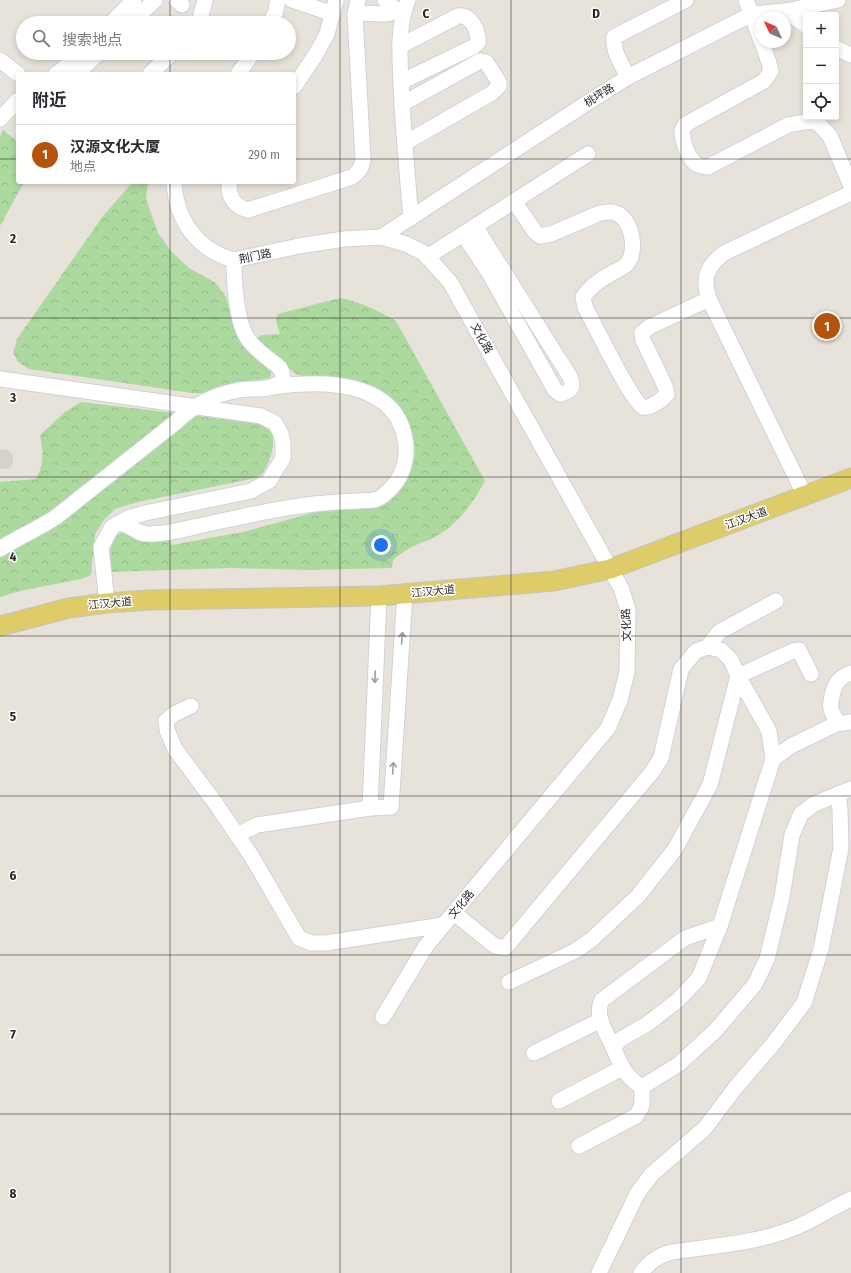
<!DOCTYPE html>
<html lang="zh">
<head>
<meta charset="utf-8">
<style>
  :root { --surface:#fff; --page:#f2f2f3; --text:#2b2b33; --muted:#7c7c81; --line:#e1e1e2; --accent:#b45309 }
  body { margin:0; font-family:"Fira Sans Condensed","Noto Sans SC",sans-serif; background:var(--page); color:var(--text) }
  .controls { position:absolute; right:12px; top:12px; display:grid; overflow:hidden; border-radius:4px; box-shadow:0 2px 6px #0003 }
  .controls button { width:36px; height:36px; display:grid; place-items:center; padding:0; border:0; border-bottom:1px solid var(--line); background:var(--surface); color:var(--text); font:20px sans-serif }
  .compass { position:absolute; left:755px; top:12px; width:36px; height:36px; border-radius:50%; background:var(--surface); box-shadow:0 2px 6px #0003; rotate:314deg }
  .you { position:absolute; left:381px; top:545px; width:14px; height:14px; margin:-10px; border:3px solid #fff; border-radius:50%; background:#1a73e8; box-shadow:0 0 0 6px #1a73e833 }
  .badge { display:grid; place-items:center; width:26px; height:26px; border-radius:50%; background:var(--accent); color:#fff; font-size:13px; font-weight:700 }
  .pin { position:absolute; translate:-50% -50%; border:2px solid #fff; box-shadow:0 1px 4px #0006 }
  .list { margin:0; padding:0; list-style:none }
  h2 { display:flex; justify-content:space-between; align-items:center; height:52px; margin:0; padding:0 16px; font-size:17px }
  h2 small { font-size:13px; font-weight:400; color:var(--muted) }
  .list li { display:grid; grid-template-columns:26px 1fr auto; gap:12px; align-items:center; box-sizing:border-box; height:60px; padding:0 16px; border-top:1px solid var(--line) }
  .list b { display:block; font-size:15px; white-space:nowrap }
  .list p { margin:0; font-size:13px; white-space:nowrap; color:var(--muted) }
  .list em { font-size:13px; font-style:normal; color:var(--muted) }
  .icon { flex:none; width:22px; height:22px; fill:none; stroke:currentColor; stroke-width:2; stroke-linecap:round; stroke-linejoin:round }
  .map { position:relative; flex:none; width:851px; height:1273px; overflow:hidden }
  .search { position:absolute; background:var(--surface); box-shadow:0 2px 6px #0003; left:16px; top:16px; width:280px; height:44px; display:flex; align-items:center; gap:10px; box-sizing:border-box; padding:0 14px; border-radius:22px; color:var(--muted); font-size:15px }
  .panel { position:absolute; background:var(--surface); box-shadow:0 2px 6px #0003; left:16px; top:72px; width:280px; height:112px; border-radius:4px }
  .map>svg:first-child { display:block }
</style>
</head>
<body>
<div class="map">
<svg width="851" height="1273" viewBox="0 0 851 1273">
  <defs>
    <pattern id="forest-crowns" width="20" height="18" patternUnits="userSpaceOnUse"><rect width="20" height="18" fill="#acd99d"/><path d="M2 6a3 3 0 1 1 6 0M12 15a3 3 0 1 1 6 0" fill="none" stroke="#94ba87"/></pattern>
  </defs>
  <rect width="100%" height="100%" fill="#e8e3da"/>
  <g fill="url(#forest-crowns)">
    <polygon points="3,130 18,142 18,182 24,182 0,226 0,137"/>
    <polygon points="139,182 148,182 146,199 158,233 171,251 189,268 216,283 226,297 236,335 255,358 272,370 270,378 232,384 207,393 192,393 29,369 18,362 13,353 17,339 103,216 131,184"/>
    <path d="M 341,298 C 361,302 379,311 396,321 L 485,481 C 473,503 456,527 433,538 C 428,541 422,542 416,545 C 407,549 400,554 393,560 L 392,568 L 308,570 L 230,568 L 109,572 C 110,558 108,535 126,531 L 141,541 L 168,538 L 172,545 L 243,532 L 312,513 L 340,508 L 360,509 L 379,505 L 412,443 L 406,418 L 393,401 L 296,374 L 258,342 L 258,337 L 262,335 L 280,334 L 276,320 L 278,314 L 324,302 Z"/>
    <path d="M 81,402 L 259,423 C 264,425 270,428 272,435 C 276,444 268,470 260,475 C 257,477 254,478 251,479 L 138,502 L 115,509 L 104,520 L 95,534 L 91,575 L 81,579 L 20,591 L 0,597 L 0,482 L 36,479 C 45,462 43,453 40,435 L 65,412 Z"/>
  </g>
  <polygon fill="#d5d2cc" points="0,449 8,450 13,455 13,462 10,468 6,469 0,469"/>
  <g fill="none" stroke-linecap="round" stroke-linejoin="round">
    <defs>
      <g id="minor">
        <polyline points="176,0 182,5"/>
        <polyline points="292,0 333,14"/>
        <polyline points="385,0 397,11"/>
        <path d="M 408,0 C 397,27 400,56 401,84 C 403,129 407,173 411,218"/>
        <polyline points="746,0 761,40"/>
        <polyline points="786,11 806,26"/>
        <polyline points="355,13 386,14 397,11"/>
        <polyline points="111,23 134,0"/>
        <polyline points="131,23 155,0"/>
        <polyline points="199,23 205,0"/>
        <polyline points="270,23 275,14 278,0"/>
        <path d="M 762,42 L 769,63 L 771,71 L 764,81 L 686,124 L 682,130 C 682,140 688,160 698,165 C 701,166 705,167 708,167 L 788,125 L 804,122 L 816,121 L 830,136 L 851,186"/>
        <path d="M 400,46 L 458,16 C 471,14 479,31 478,43 L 473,47 L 401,82"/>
        <polyline points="836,48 851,55"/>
        <polyline points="0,60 18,74"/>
        <polyline points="56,74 62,70 80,53"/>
        <polyline points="76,74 99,53"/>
        <polyline points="150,74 172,53"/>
        <polyline points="238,74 253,53"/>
        <path d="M 628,77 C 622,65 612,50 614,37 L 686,0"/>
        <polyline points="294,87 316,54 327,34 336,0"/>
        <polyline points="402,104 480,61 486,62 499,82 499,86 492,93 405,143"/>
        <polyline points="0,119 18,100"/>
        <path d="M 174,182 C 176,220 197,250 234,260 L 299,246 L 344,239 L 381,237 L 406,244 L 424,253 L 450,282 L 621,588 L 628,610 L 627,672 L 620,700 L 608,728 L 426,946 L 383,1017"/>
        <path d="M 230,182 C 226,195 235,207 248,210 L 352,177 C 359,172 362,168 363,159 L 355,15 L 358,0"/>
        <path d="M 514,201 L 535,232 L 540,236 L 551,234 L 600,213 C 610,211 618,211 625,220 C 633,231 636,252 627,264 C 624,267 618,270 614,272 C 602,279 591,285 583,297 L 585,307 C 593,322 632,402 643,407 C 650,409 663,399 667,394 L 665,386 L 643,340 L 642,333 L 649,327 L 709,299"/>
        <path d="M 463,234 L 488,271 L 555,390 L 560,394 C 571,391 575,388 570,377 L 475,226"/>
        <polyline points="381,237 587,103 628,77 752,14 786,11 838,0"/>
        <polyline points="427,257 588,154"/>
        <polyline points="0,379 261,416 275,423 281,434 283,443 283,458 269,481 251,491 145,513 128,518 112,527 101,547 107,603"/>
        <path d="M 805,496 L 709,299 C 702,278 707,266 724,253 L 851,193"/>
        <path d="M 120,523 C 132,525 137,535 150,534 C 171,534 192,527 212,523 C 250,515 288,506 326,503 C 337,502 348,501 359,501 C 364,500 370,501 374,500 C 378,499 384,495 387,492 C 401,480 407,463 406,446 C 400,379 322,380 272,387"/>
        <path d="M 0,549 C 18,537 38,529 56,517 L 176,422 C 195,404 213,395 239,390 C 251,388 268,391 278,384 C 285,379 283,374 280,368 C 271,360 254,349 248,339 C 236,322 234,281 234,260"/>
        <polyline points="708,647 719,632 776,601"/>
        <polyline points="191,706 174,714 166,721 167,730 175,749 216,804 252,857 299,938 311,943 326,943 443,925"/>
        <polyline points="836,724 851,722"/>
        <path d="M 773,759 L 791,746 L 836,724 C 836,718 832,714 831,709 C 830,705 831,700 832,696 C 835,683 839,677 851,673"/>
        <polyline points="370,808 379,596"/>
        <polyline points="237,835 257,825 370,808 391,807 405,594"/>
        <path d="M 454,913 L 495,946 L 505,948 L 652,772 L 661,758 L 681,669 L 696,651 L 708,647 L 721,650 L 731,660 L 738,676 L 769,731 L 773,759 L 720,926 L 699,978 L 677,1001 L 647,1024 L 621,1039 L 613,1047 C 621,1065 624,1076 642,1087 L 679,1064 L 716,1030 L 755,984 L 767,959 L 782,897 L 792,835 L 801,814 L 814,804 L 851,789"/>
        <polyline points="509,982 575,951 591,940 638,896 675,849 710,785 738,676 793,651 799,650 811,674"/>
        <path d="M 613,1047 C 606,1032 594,1015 602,1000 L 685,938 L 720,926"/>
        <polyline points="534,1053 601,1020"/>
        <polyline points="559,1101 622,1068"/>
        <polyline points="579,1146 636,1116 642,1106 642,1087"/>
        <polyline points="599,1273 637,1194 651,1175 705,1128 736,1087 773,1044 804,1003 821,949 841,848 840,810 838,794"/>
        <path d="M 641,1273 C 649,1262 659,1255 672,1252 C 713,1246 761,1243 799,1226 C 817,1218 833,1207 851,1199"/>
      </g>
      <polyline id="major" points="0,626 69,608 107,603 149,600 379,596 554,581 610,569 851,478"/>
    </defs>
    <use href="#minor" stroke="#d0d1de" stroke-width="17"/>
    <use href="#major" stroke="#c3c3c3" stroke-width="21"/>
    <use href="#minor" stroke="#fff" stroke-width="15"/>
    <use href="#major" stroke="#decc69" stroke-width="19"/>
  </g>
  <defs><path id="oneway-shaft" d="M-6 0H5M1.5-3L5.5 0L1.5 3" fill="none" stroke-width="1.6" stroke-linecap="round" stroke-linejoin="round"/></defs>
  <g stroke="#9e9e9e">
    <use href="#oneway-shaft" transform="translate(402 638) rotate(-86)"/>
    <use href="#oneway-shaft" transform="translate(375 677) rotate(92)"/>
    <use href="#oneway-shaft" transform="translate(393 768) rotate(-86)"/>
  </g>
  <path fill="none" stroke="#272727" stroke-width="1" stroke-opacity="0.55" d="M 170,0 L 170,23M 340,0 L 340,1273M 511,0 L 511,1273M 681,0 L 681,1273M 170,53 L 170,74M 0,159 L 18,159M 294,159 L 851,159M 170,182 L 170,1273M 0,318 L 851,318M 0,477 L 851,477M 0,636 L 851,636M 0,796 L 851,796M 0,955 L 851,955M 0,1114 L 851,1114"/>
  <g text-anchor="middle" stroke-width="3" stroke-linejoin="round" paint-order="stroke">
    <g font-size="11" fill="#272727" stroke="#fff">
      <text transform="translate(599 95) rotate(-32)" y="4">桃坪路</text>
      <text transform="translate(255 256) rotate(-12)" y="4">荆门路</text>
      <text transform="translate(482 338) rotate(61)" y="4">文化路</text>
      <text transform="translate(746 518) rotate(-20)" y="4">江汉大道</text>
      <text transform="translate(433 591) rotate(-5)" y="4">江汉大道</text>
      <text transform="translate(110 603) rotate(-5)" y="4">江汉大道</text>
      <text transform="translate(626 625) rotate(-92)" y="4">文化路</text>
      <text transform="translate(461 904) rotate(-50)" y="4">文化路</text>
    </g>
  </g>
  <g font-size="13" text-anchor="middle" font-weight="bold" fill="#272727" stroke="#fff" stroke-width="3" stroke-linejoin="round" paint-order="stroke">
    <text x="426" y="18">C</text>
    <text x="596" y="18">D</text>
    <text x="13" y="243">2</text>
    <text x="13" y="402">3</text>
    <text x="13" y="561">4</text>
    <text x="13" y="721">5</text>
    <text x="13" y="880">6</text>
    <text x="13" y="1039">7</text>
    <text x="13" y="1198">8</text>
  </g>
</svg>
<div class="controls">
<button>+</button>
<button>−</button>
<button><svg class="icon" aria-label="locate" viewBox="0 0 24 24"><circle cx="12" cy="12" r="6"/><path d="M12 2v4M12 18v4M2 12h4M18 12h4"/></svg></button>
</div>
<svg class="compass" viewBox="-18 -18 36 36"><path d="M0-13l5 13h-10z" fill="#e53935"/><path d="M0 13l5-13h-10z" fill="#7c7c81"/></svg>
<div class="you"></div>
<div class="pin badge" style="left:827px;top:326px">1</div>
<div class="search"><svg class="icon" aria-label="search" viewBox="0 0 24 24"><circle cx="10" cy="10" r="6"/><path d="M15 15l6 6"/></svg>搜索地点</div>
<section class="panel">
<h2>附近<small></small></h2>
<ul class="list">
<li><span class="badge">1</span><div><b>汉源文化大厦</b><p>地点</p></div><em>290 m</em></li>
</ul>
</section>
</div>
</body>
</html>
